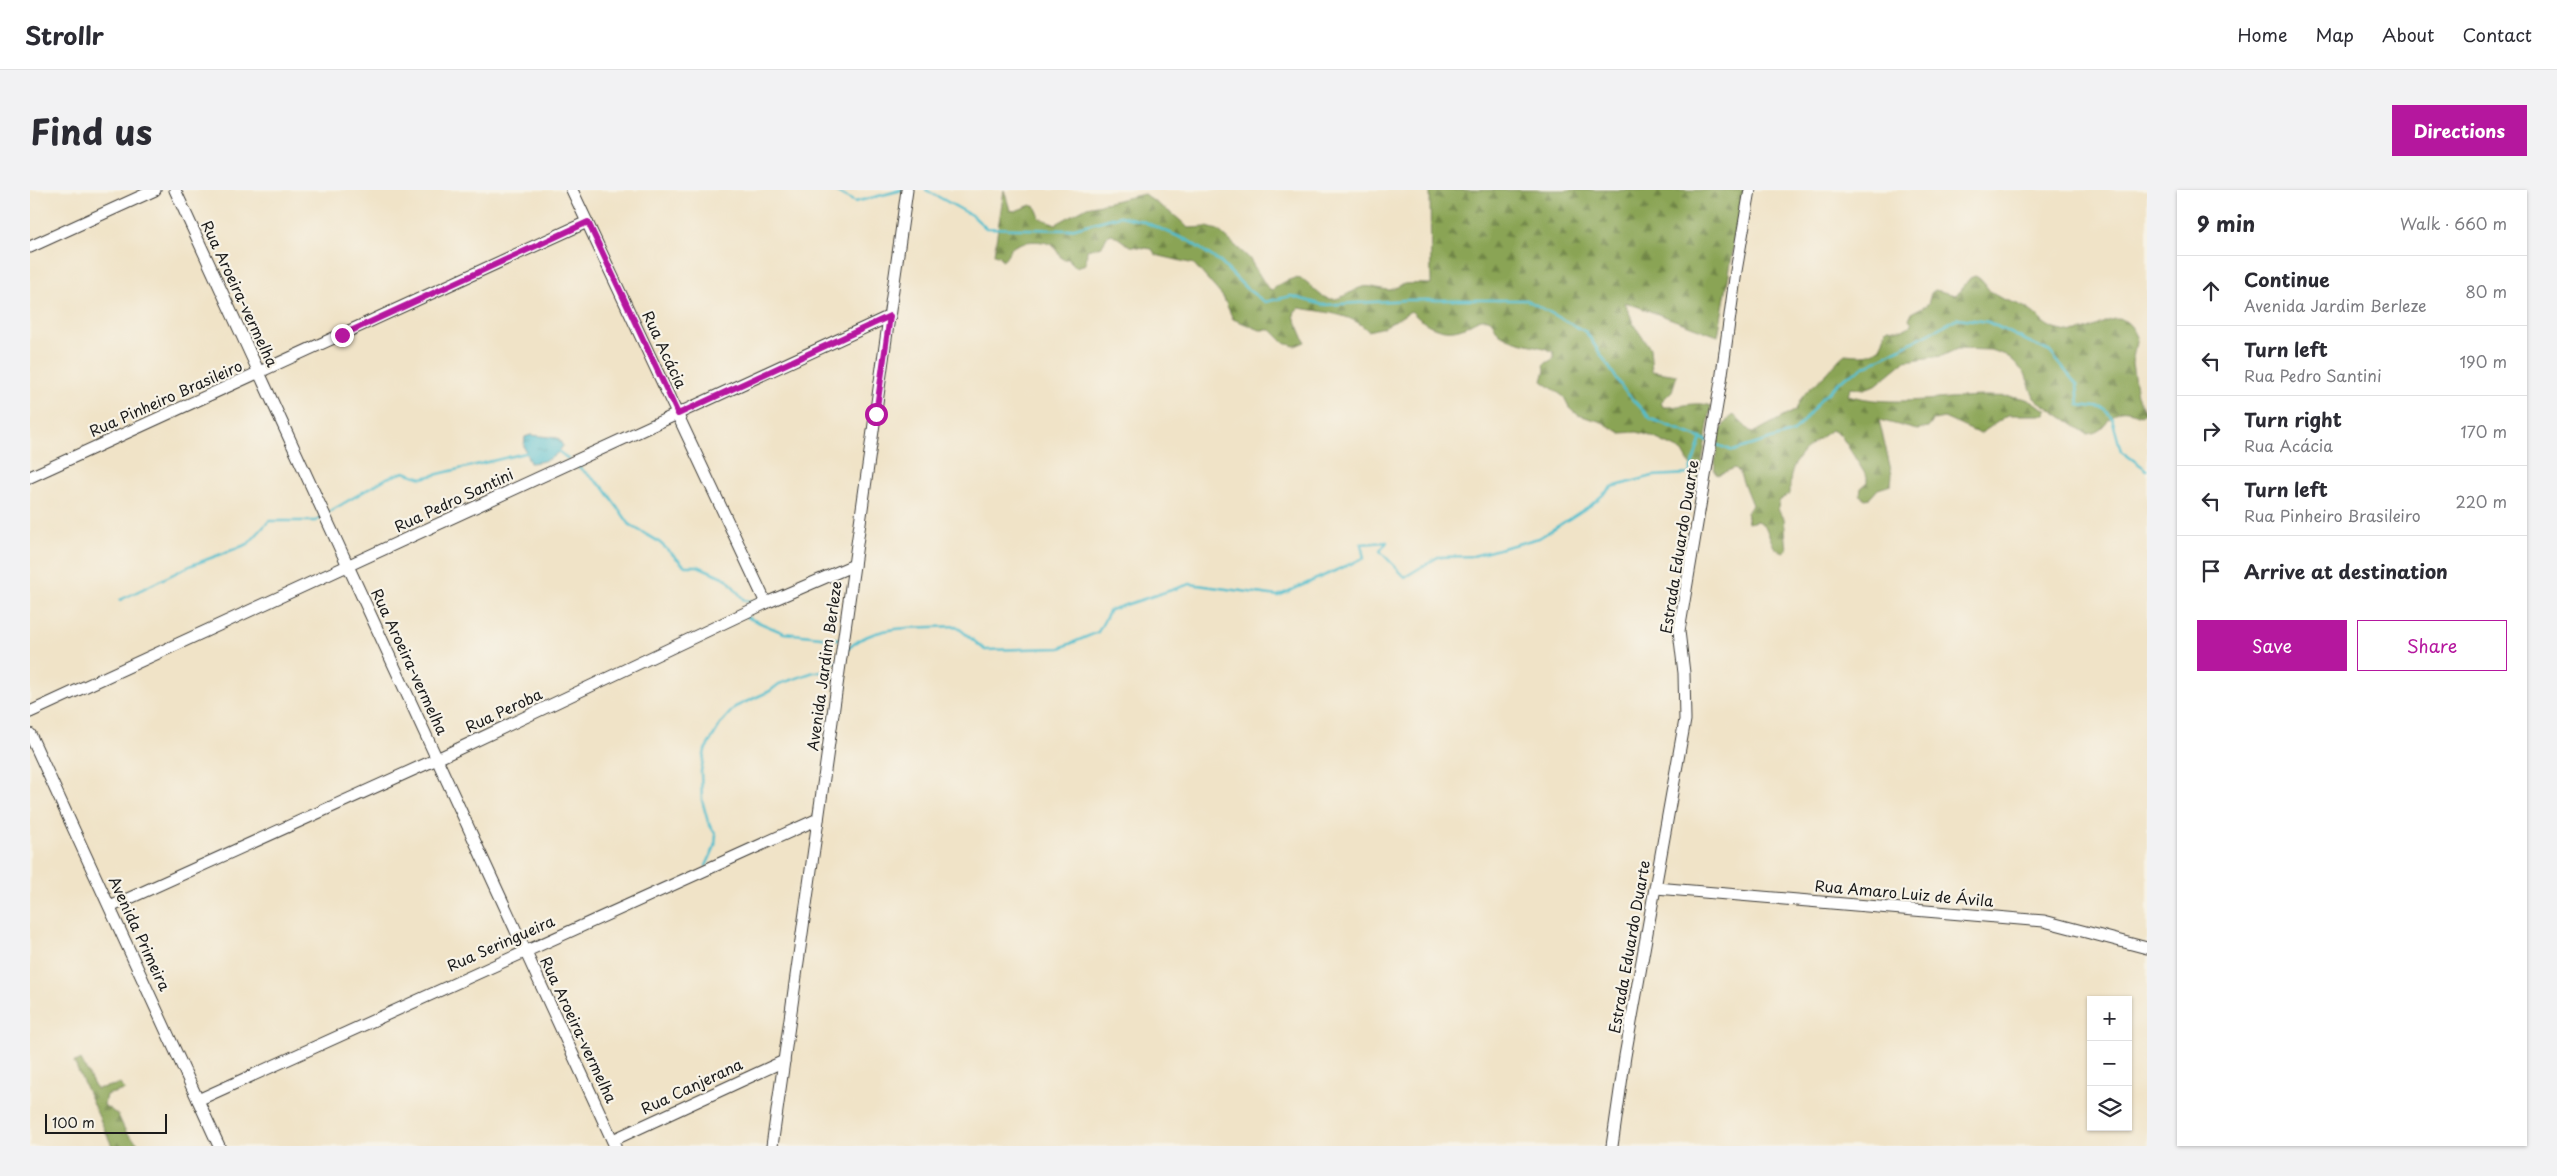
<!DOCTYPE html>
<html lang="en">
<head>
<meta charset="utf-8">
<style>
  :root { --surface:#fff; --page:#f2f2f3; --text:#2b2b33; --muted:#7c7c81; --line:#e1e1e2; --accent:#b5179e }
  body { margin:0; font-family:"Playpen Sans",sans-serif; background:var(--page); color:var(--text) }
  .controls { position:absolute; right:15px; bottom:15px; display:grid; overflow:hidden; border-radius:0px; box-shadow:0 1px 4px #0004 }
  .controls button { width:45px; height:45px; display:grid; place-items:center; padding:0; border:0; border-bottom:1px solid var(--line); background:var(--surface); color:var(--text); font:25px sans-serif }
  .scale { position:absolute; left:15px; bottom:12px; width:122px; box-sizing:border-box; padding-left:5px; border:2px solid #1c1c1c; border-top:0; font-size:14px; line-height:18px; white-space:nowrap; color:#1c1c1c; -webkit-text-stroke:4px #f7f3e8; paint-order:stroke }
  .stop { position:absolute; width:15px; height:15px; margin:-11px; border:4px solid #b5179e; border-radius:50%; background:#fff }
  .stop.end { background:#b5179e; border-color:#fff; box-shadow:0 1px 5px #0008 }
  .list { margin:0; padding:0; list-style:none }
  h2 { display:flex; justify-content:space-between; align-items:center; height:65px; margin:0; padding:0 20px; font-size:21px }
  h2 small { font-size:16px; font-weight:400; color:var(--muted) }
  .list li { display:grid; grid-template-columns:32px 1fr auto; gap:15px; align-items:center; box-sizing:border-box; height:70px; padding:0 20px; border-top:1px solid var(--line) }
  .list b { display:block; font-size:19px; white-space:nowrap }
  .list p { margin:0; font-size:16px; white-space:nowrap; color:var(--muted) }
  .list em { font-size:16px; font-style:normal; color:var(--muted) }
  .actions { display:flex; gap:10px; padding:15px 20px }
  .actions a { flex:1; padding:11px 0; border:1px solid var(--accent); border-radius:0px; text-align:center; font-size:18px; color:var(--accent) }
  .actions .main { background:var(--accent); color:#fff }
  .icon { flex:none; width:28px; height:28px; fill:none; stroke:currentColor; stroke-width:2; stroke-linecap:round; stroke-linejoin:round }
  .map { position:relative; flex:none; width:2117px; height:956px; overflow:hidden; border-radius:0px }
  header { display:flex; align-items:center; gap:30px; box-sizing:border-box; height:70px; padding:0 25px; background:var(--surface); border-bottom:1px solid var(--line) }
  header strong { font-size:24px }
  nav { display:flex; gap:28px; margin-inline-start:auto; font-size:18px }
  .intro { display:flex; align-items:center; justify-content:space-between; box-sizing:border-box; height:120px; padding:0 30px }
  h1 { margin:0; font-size:35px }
  .button { padding:12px 22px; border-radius:0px; background:var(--accent); color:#fff; font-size:18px; font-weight:700 }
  main { display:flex; gap:30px; padding:0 30px }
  aside { flex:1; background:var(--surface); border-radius:0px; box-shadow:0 1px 4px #0004 }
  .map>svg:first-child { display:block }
</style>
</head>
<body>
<header>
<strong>Strollr</strong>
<nav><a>Home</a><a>Map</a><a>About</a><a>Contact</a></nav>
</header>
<div class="intro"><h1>Find us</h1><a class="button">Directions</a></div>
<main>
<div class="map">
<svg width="2117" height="956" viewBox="0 0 2117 956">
  <defs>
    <pattern id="forest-firs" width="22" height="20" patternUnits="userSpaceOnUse" patternTransform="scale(1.25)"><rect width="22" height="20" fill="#8aa455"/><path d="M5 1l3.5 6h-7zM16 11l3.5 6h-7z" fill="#708546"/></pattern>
    <pattern id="water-ripples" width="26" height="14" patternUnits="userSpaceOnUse" patternTransform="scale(1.25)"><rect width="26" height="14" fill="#52becd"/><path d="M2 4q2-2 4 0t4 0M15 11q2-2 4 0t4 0" fill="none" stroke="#439aa6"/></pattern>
  </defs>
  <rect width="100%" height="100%" fill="#f7f3e8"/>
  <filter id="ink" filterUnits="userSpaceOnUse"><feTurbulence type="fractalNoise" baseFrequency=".02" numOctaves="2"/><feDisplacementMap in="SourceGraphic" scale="10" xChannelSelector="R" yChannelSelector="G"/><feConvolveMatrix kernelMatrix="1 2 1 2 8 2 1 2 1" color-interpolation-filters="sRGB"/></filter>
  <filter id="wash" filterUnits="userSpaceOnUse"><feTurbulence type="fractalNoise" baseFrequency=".0096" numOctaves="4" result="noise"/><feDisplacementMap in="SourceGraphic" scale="20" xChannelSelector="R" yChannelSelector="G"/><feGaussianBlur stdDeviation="1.12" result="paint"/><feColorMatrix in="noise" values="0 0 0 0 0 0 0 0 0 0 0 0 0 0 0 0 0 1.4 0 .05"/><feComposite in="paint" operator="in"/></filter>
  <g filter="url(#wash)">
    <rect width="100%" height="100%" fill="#f0e3c7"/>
    <g fill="url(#forest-firs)" stroke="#536038">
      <path d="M 974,0 L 980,20 L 985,21 L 1001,15 L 1006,17 L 1010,28 L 1026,34 L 1057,17 L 1114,4 C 1129,16 1146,24 1158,38 L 1177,37 L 1188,40 L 1219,68 L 1237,97 L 1242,100 C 1280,71 1277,105 1301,109 C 1312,110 1323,99 1333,97 C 1341,95 1351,100 1360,100 C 1365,99 1369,95 1374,94 C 1382,93 1392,94 1401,94 L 1400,0 L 1714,0 L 1688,146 L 1595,112 L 1604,135 L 1620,158 L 1622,181 L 1647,185 L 1642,201 L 1631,212 L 1633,217 C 1649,218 1666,210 1681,216 L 1669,291 L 1653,262 L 1648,259 L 1618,245 L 1607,242 L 1591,243 L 1572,232 L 1548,225 L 1539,217 L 1534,207 L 1512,191 L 1515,180 L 1514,174 L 1523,169 L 1524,162 C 1507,154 1485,154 1470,144 C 1465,140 1464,131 1458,129 C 1448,127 1441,135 1432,138 C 1413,145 1394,135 1381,121 L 1354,137 L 1338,141 C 1322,123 1292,122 1269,118 L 1265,121 L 1264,126 L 1275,152 L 1265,156 L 1254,153 L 1241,140 L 1230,140 L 1203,129 L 1193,107 L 1164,74 L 1130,66 L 1125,64 L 1122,59 L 1100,56 L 1082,44 L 1077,46 L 1072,56 L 1057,60 L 1056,74 L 1046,77 L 1038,69 L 1032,69 C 1029,65 1026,59 1023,56 C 1014,49 989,50 981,59 C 977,63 978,68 972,71 L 970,66 L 964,64 Z"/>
      <path d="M 1945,86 C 1953,89 1955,96 1961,102 C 1972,111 1984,111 1996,118 C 2016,130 2009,137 2038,142 C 2065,147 2090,107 2107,147 L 2102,173 L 2107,205 L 2115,222 L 2111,225 C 2072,209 2086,242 2057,244 L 2004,208 L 1995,183 L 1976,165 L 1960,160 L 1927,159 L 1912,166 L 1875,171 L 1846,195 L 1834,199 L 1821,197 L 1818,205 C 1862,218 1913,206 1958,206 C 1971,207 1985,205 1996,209 C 2003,212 2010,216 2017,220 L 2016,225 L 1978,225 L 1950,244 L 1914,228 L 1904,230 L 1898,238 L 1887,240 L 1849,230 L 1862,284 L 1861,295 L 1848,299 L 1840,308 L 1835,309 L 1830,305 L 1831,298 L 1837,293 L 1837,287 L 1810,244 L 1801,240 C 1775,259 1758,268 1760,304 L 1749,311 L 1748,319 L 1754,328 L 1757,360 L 1753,363 L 1744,357 L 1735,336 L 1727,331 L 1718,333 L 1716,322 L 1722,315 L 1709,282 L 1705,278 L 1687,285 L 1684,281 C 1687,264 1686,234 1704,225 L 1720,241 L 1725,242 L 1766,220 C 1772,201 1785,196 1798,182 C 1804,176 1808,169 1815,164 C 1827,165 1846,168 1852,153 C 1855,147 1853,143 1858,138 C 1867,139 1876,142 1882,133 L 1879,129 L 1881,123 L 1898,114 L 1901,103 L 1905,100 L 1926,105 L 1940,88 Z"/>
      <polygon points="51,870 66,899 90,894 95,900 76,905 74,915 88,925 96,942 111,956 82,956 44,872"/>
    </g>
    <path fill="url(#water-ripples)" stroke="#376d74" d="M 501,245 L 528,248 L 533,256 C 525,269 514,272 500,273 L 494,257 L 495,247 Z"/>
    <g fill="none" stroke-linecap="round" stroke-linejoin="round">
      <g stroke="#52becd" stroke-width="2.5">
        <polyline points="803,0 825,12 872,0"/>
        <polyline points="896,0 943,26 956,38 1037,40 1090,26 1112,31 1159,51 1190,72 1217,99 1235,112 1261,106 1293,115 1377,110 1497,110 1556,142 1594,200 1621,229 1678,251"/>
        <polyline points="1685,254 1703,261 1764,242 1794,206 1815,187 1928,128 1958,132 2020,162 2047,195 2049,215 2073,218 2082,228 2091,261 2117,280"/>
        <polyline points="527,260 538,269"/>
        <polyline points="545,274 574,298 600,335 629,352 655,376 668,376 697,389 714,410 726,412"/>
        <polyline points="297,323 357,288 374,282 392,288 499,262"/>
        <polyline points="90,410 162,375 218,354 239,331 286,331 292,327"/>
        <polyline points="716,427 754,443 809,449"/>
        <path d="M 816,461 C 843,432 890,439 926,436 L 955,460 L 1030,458 L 1068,442 L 1080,420 L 1160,394 L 1248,406 L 1334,368 L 1331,354 L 1357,352 L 1350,361 L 1375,387 L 1408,367 L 1443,366 L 1509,348 L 1561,315 L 1582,297 L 1623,286 L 1659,284 L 1671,248"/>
        <polyline points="676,676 685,656 686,645 678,632 672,610 671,581 675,560 691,533 705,517 740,501 749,494 784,482 794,482 798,473 807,471"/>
      </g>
    </g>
  </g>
  <g filter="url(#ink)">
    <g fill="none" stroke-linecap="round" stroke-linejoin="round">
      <defs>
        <g id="minor">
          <polyline points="145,0 585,956"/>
          <polyline points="542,0 736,413"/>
          <polyline points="0,57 125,0"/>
          <polyline points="0,287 557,32"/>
          <polyline points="0,522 860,126"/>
          <polyline points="0,544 189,956"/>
          <polyline points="1626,698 2014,731 2117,758"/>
          <polyline points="80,717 407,569 736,413 824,375"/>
          <polyline points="168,910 788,629"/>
          <polyline points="583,950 754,871"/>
          <polyline points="742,956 877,0"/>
          <polyline points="1582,956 1595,866 1655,530 1654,483 1649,441 1691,191 1706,81 1720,0"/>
        </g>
      </defs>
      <use href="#minor" stroke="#3c3a36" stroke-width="13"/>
      <use href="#minor" stroke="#fff" stroke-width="11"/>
    </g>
  </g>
  <g fill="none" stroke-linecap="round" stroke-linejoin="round" filter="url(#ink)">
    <polyline stroke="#b5179e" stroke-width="6" points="312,145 558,32 648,224 860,126 846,224"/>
  </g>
  <g text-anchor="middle" stroke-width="4.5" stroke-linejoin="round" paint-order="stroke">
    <g font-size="15" fill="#1c1c1c" stroke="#f7f3e8">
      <text transform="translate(209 104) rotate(65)" y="5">Rua Aroeira-vermelha</text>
      <text transform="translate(634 160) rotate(65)" y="5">Rua Acácia</text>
      <text transform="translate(136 209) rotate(-24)" y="5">Rua Pinheiro Brasileiro</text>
      <text transform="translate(424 311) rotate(-25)" y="5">Rua Pedro Santini</text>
      <text transform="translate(1650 357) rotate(-81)" y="5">Estrada Eduardo Duarte</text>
      <text transform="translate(379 472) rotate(65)" y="5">Rua Aroeira-vermelha</text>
      <text transform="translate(795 476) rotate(-82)" y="5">Avenida Jardim Berleze</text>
      <text transform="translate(474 521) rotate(-25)" y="5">Rua Peroba</text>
      <text transform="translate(1874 704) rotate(5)" y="5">Rua Amaro Luiz de Ávila</text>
      <text transform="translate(109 744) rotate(65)" y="5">Avenida Primeira</text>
      <text transform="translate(471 754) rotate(-24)" y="5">Rua Seringueira</text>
      <text transform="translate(1600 757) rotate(-80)" y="5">Estrada Eduardo Duarte</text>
      <text transform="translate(548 840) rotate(65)" y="5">Rua Aroeira-vermelha</text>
      <text transform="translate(662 897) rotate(-25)" y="5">Rua Canjerana</text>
    </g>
  </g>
</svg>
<div class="controls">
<button>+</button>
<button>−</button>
<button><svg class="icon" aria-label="layers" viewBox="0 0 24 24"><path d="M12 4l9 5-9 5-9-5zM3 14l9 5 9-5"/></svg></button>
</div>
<div class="scale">100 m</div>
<div class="stop" style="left:846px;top:224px"></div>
<div class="stop end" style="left:312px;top:145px"></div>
</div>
<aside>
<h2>9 min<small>Walk · 660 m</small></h2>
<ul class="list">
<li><svg class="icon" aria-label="ahead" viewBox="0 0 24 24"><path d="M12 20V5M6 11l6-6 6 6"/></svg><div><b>Continue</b><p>Avenida Jardim Berleze</p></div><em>80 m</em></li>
<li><svg class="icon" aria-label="left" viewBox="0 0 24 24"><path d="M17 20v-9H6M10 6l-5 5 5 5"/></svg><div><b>Turn left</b><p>Rua Pedro Santini</p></div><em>190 m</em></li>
<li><svg class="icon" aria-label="right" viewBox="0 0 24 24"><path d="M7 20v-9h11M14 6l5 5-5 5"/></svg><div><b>Turn right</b><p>Rua Acácia</p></div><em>170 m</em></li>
<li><svg class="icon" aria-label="left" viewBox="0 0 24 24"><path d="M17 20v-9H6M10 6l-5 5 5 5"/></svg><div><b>Turn left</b><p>Rua Pinheiro Brasileiro</p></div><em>220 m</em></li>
<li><svg class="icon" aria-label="arrive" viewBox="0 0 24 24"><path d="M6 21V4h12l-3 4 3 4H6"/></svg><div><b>Arrive at destination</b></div></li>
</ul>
<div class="actions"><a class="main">Save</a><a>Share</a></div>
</aside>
</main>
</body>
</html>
